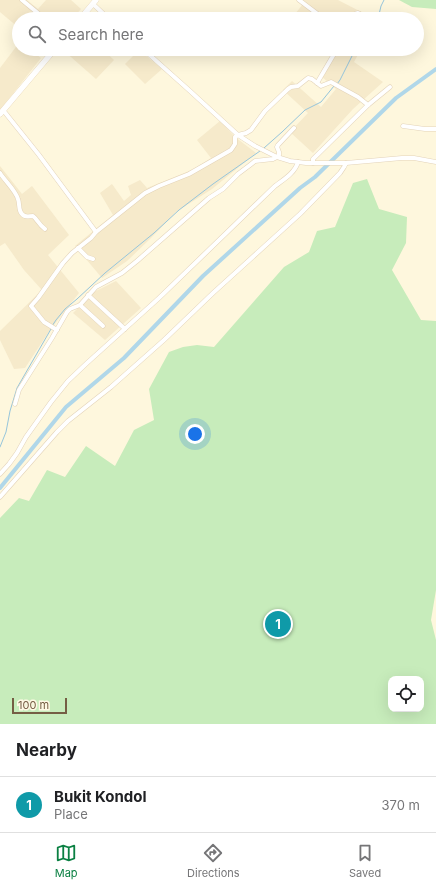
<!DOCTYPE html>
<html lang="en">
<head>
<meta charset="utf-8">
<style>
  :root { --surface:#fff; --page:#f6f6f6; --text:#202124; --muted:#757577; --line:#e0e0e0; --accent:#0b8043 }
  body { margin:0; font-family:Inter,sans-serif; background:var(--page); color:var(--text) }
  .controls { position:absolute; right:12px; bottom:12px; display:grid; overflow:hidden; border-radius:8px; box-shadow:0 4px 16px #0002 }
  .controls button { width:36px; height:36px; display:grid; place-items:center; padding:0; border:0; border-bottom:1px solid var(--line); background:var(--surface); color:var(--text); font:20px sans-serif }
  .scale { position:absolute; left:12px; bottom:10px; width:55px; box-sizing:border-box; padding-left:4px; border:2px solid #755e44; border-top:0; font-size:11px; line-height:14px; white-space:nowrap; color:#755e44; -webkit-text-stroke:3px #fff9e5; paint-order:stroke }
  .you { position:absolute; left:195px; top:434px; width:14px; height:14px; margin:-10px; border:3px solid #fff; border-radius:50%; background:#1a73e8; box-shadow:0 0 0 6px #1a73e833 }
  .badge { display:grid; place-items:center; width:26px; height:26px; border-radius:50%; background:var(--accent); color:#fff; font-size:13px; font-weight:700 }
  .pin { position:absolute; translate:-50% -50%; border:2px solid #fff; box-shadow:0 1px 4px #0006 }
  .list { margin:0; padding:0; list-style:none }
  h2 { display:flex; justify-content:space-between; align-items:center; height:52px; margin:0; padding:0 16px; font-size:17px }
  h2 small { font-size:13px; font-weight:400; color:var(--muted) }
  .list li { display:grid; grid-template-columns:26px 1fr auto; gap:12px; align-items:center; box-sizing:border-box; height:56px; padding:0 16px; border-top:1px solid var(--line) }
  .list b { display:block; font-size:15px; white-space:nowrap }
  .list p { margin:0; font-size:13px; white-space:nowrap; color:var(--muted) }
  .list em { font-size:13px; font-style:normal; color:var(--muted) }
  .icon { flex:none; width:22px; height:22px; fill:none; stroke:currentColor; stroke-width:2; stroke-linecap:round; stroke-linejoin:round }
  .map { position:relative; flex:none; width:436px; height:724px; overflow:hidden }
  .search { position:absolute; background:var(--surface); box-shadow:0 4px 16px #0002; left:12px; right:12px; top:12px; height:44px; display:flex; align-items:center; gap:10px; box-sizing:border-box; padding:0 14px; border-radius:22px; color:var(--muted); font-size:15px }
  .sheet { height:108px; background:var(--surface) }
  nav { display:flex; justify-content:space-around; align-items:center; box-sizing:border-box; height:56px; border-top:1px solid var(--line); background:var(--surface); font-size:11px; color:var(--muted) }
  nav a { display:grid; justify-items:center; gap:2px }
  nav .on { color:var(--accent) }
  .map>svg:first-child { display:block }
</style>
</head>
<body>
<div class="map">
<svg width="436" height="724" viewBox="0 0 436 724">
  <rect width="100%" height="100%" fill="#fef7dd"/>
  <g fill="#f6eacb">
    <polygon points="0,0 27,0 38,9 46,0 71,0 81,9 72,19 44,19 41,17 39,19 19,19 19,28 0,12"/>
    <polygon points="300,0 338,0 375,19 291,19 303,4"/>
    <polygon points="19,43 19,49 29,49 41,58 0,110 0,68"/>
    <polygon points="63,49 102,49 114,60 96,79 63,50"/>
    <polygon points="336,49 361,49 354,62 383,82 353,109 313,153 290,132 308,113 283,90 292,81 321,107 336,89 321,76"/>
    <polygon points="139,50 162,69 145,84 125,64"/>
    <polygon points="220,121 235,137 256,153 212,189 176,212 151,238 127,261 102,278 75,246 113,215 100,193 112,184 124,201 131,195 128,186 140,180 147,188 194,169 211,158 197,140"/>
    <polygon points="0,166 22,194 32,186 69,235 48,255 79,293 50,330 25,368 14,369 0,340 0,331 42,290 24,270 5,243 0,246"/>
    <polygon points="116,281 141,308 105,340 73,313 94,292"/>
  </g>
  <g fill="#c7ecbb" fill-rule="evenodd">
    <polygon points="399,0 436,0 436,9 412,7"/>
    <path d="M 367,179 L 379,209 L 407,217 L 406,243 L 392,270 L 421,320 L 436,321 L 436,590 L 431,620 L 436,640 L 436,724 L 0,724 L 0,518 L 19,498 L 29,501 L 47,470 L 65,477 L 86,446 L 115,466 L 134,430 L 154,420 L 149,389 L 169,352 L 183,347 L 197,345 L 214,347 L 284,267 L 309,252 L 317,231 L 335,227 L 353,183 ZM 391,679 L 421,679 L 421,709 L 391,709 Z"/>
  </g>
  <g fill="none" stroke-linecap="round" stroke-linejoin="round">
    <g stroke="#96c5db" stroke-width="1">
      <polyline points="378,19 381,6 384,0"/>
      <polyline points="337,84 340,80 352,56 357,49"/>
      <polyline points="264,148 282,132 305,110 321,102 334,86"/>
      <polyline points="52,326 56,320 65,309 77,299 105,273 154,233 179,210 213,184 260,151"/>
      <polyline points="0,447 6,432 10,411 17,388 51,329"/>
    </g>
    <polyline stroke="#b0d7e9" stroke-width="4" points="0,488 66,407 124,358 203,276 300,188 315,177 396,98 436,69"/>
    <defs>
      <g id="street">
        <polyline points="22,0 45,19"/>
        <polyline points="299,0 319,15 328,19"/>
        <polyline points="93,4 109,19"/>
        <polyline points="351,19 355,14 358,13 370,19"/>
        <polyline points="143,49 190,91 238,135 255,146 277,157 290,161 306,163 346,163 402,158 414,158 436,162"/>
        <polyline points="317,83 337,49"/>
        <polyline points="3,110 39,155 96,232"/>
        <polyline points="403,126 425,129 436,129"/>
        <polyline points="313,163 313,159 368,105 390,87"/>
        <path d="M 0,173 C 5,181 16,191 18,199 C 20,204 18,210 22,214 C 25,218 29,216 33,216 C 37,219 39,225 45,229"/>
        <polyline points="78,248 87,257 93,259"/>
        <polyline points="88,295 125,329"/>
        <polyline points="80,305 103,326"/>
        <polyline points="57,330 44,322 31,306 38,298 63,263 72,253 91,238 96,232 145,193 159,186 189,174 231,150 235,144 235,137 238,135 246,133 251,130 265,111 288,89 291,87 298,86 308,78 312,79 321,86 331,82 338,86 358,97 368,105"/>
        <polyline points="15,404 19,390 52,338 67,312 70,309 80,305 96,287 122,273 137,261 209,198 223,189 238,174 250,165 255,161 273,159 277,157 279,155 279,152 277,147 278,145 294,128"/>
        <path d="M 0,474 L 9,464 L 17,453 L 26,437 L 51,402 L 68,381 L 87,363 L 159,298 L 275,186 C 283,180 295,173 298,162"/>
        <polyline points="0,497 57,432 68,421 111,387 164,340 213,293 300,214 340,173 344,167 346,163"/>
      </g>
      <g id="secondary">
        <polyline points="80,19 96,0"/>
        <polyline points="0,114 55,49"/>
      </g>
    </defs>
    <use href="#street" stroke="#e3d3b9" stroke-width="5"/>
    <use href="#secondary" stroke="#e8d6b6" stroke-width="6"/>
    <use href="#street" stroke="#fff" stroke-width="4"/>
    <use href="#secondary" stroke="#fff" stroke-width="5.5"/>
  </g>
</svg>
<div class="controls">
<button><svg class="icon" aria-label="locate" viewBox="0 0 24 24"><circle cx="12" cy="12" r="6"/><path d="M12 2v4M12 18v4M2 12h4M18 12h4"/></svg></button>
</div>
<div class="scale">100 m</div>
<div class="you"></div>
<div class="pin badge" style="left:278px;top:624px;background:#0f9aa8">1</div>
<div class="search"><svg class="icon" aria-label="search" viewBox="0 0 24 24"><circle cx="10" cy="10" r="6"/><path d="M15 15l6 6"/></svg>Search here</div>
</div>
<section class="sheet">
<h2>Nearby<small></small></h2>
<ul class="list">
<li><span class="badge" style="background:#0f9aa8">1</span><div><b>Bukit Kondol</b><p>Place</p></div><em>370 m</em></li>
</ul>
</section>
<nav>
<a class="on"><svg class="icon" aria-label="map" viewBox="0 0 24 24"><path d="M3 6l6-2 6 2 6-2v14l-6 2-6-2-6 2zM9 4v14M15 6v14"/></svg>Map</a>
<a><svg class="icon" aria-label="directions" viewBox="0 0 24 24"><path d="M12 3l9 9-9 9-9-9zM9 14v-3h6M13 9l2 2-2 2"/></svg>Directions</a>
<a><svg class="icon" aria-label="saved" viewBox="0 0 24 24"><path d="M7 4h10v16l-5-4-5 4z"/></svg>Saved</a>
</nav>
</body>
</html>
